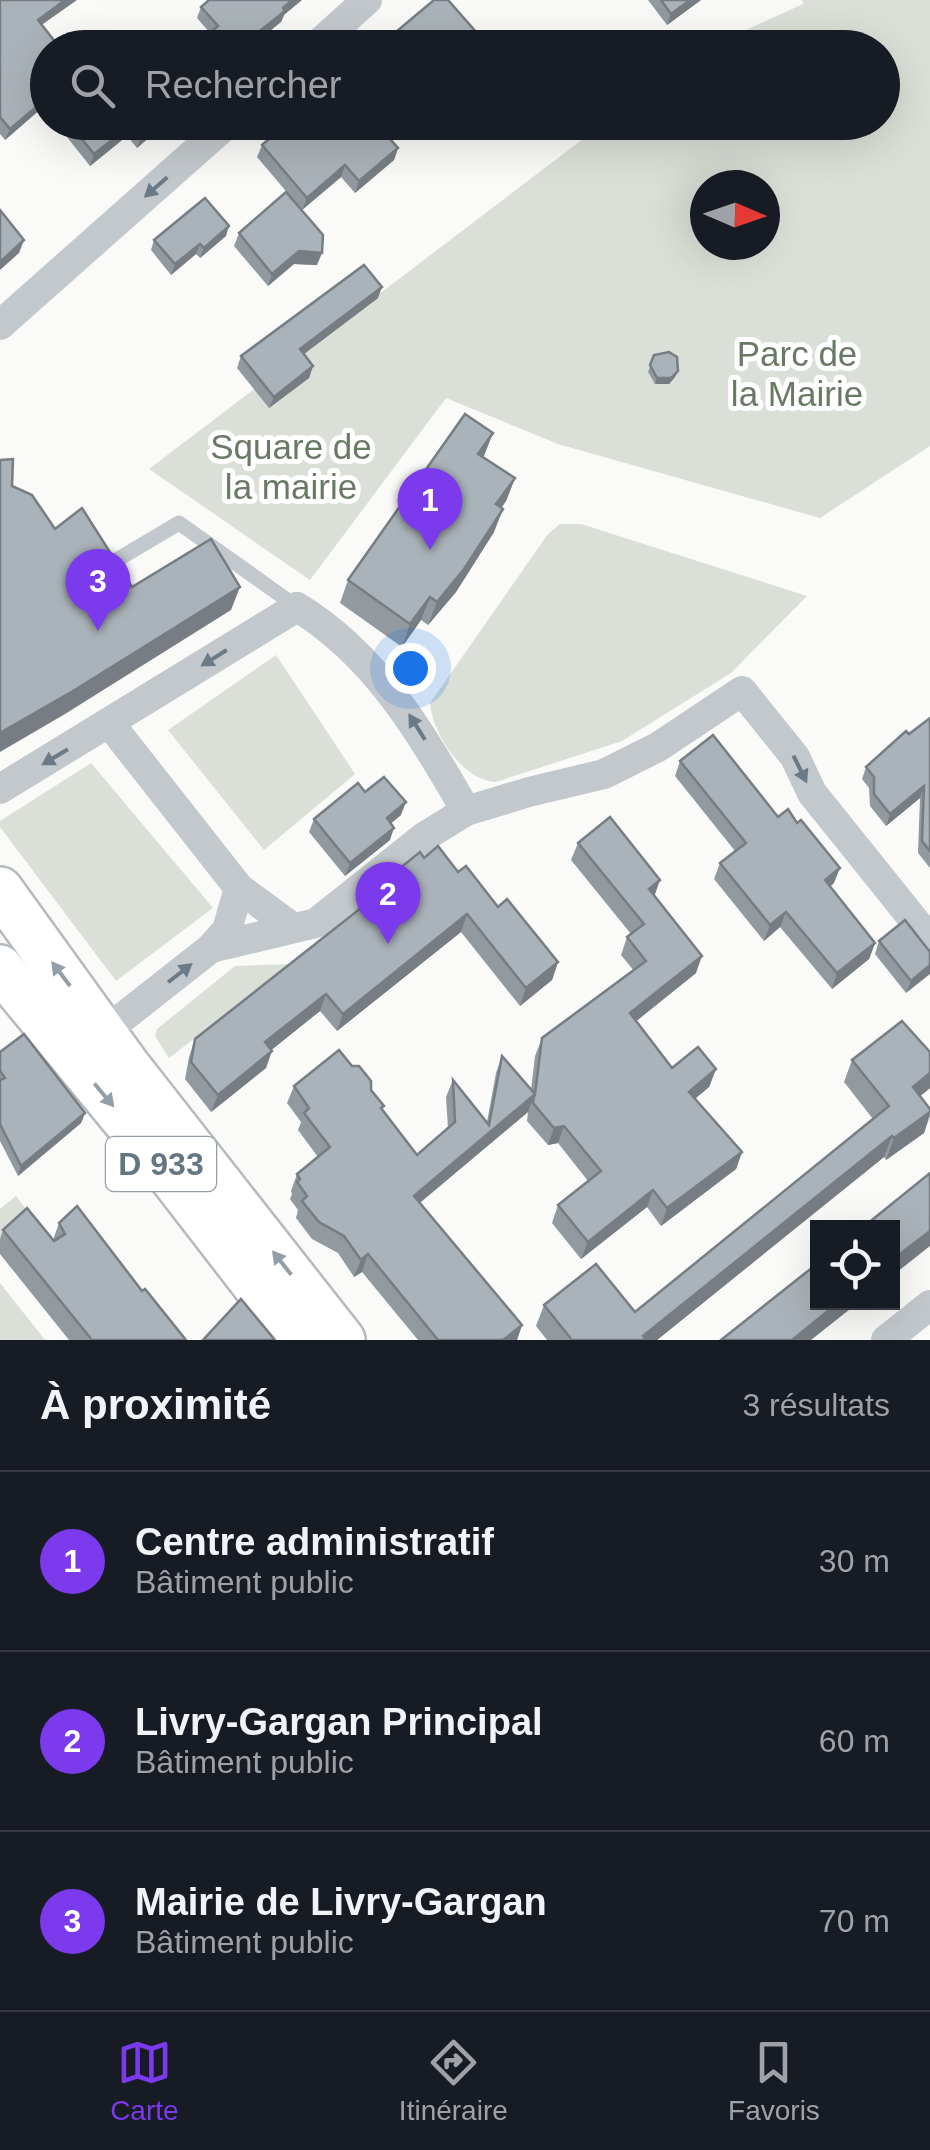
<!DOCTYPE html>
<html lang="fr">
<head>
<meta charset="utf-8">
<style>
  :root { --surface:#171b24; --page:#242831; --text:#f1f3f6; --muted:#9ea1a6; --line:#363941; --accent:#7c3aed }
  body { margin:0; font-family:Arial,sans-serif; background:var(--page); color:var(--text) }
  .controls { position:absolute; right:30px; bottom:30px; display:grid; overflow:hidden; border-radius:0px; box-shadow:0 10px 40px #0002 }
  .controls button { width:90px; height:90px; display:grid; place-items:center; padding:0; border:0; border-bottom:2px solid var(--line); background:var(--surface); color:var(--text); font:50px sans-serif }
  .compass { position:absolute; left:690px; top:170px; width:90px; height:90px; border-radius:50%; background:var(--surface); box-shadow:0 10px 40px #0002; rotate:92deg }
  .you { position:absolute; left:410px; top:668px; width:35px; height:35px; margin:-25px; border:8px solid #fff; border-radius:50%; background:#1a73e8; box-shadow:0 0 0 15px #1a73e833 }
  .badge { display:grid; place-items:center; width:65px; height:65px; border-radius:50%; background:var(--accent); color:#fff; font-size:32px; font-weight:700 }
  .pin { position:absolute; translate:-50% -82px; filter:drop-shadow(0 2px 5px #0008) }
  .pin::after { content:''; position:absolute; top:52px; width:35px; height:30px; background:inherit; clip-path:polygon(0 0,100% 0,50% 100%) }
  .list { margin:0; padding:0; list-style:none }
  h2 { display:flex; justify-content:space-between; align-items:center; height:130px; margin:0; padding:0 40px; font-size:42px }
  h2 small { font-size:32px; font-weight:400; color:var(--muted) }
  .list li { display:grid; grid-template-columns:65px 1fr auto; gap:30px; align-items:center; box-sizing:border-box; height:180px; padding:0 40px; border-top:2px solid var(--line) }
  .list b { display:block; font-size:38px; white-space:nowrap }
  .list p { margin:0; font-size:32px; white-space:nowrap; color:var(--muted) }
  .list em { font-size:32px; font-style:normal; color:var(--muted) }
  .icon { flex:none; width:55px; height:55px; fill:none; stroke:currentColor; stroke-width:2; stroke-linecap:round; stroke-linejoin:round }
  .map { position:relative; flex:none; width:930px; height:1340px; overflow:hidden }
  .search { position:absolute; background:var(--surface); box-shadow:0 10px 40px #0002; left:30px; right:30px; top:30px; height:110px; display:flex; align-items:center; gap:25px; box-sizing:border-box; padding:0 35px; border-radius:55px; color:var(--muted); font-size:38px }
  .sheet { height:670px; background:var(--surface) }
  nav { display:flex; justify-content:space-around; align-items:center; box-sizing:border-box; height:140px; border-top:2px solid var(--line); background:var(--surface); font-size:28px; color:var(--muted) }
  nav a { display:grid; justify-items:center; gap:5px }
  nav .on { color:var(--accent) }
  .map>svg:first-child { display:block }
</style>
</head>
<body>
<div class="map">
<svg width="930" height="1340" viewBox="0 0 930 1340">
  <rect width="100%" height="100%" fill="#fafaf8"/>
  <g fill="#dadfd7" fill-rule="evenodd">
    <path d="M 802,0 L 930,0 L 930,446 L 820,518 L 558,444 L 446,398 L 310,580 L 149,469 L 604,123 L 882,122 L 882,48 L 709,47 L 803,4 ZM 705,185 L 765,185 L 765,245 L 705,245 Z"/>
    <path d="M 560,524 L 581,524 L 807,596 L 731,673 L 622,741 L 496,782 C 463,781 432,733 430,703 L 548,534 Z"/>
    <polygon points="276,655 355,774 264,850 168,730"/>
    <polygon points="91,763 213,908 116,981 0,827 0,821"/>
    <polygon points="292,964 169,1058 155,1036 157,1029 235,966"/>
    <polygon points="16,1196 30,1214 0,1238 0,1209"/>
    <polygon points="0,1283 45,1340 0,1340"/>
  </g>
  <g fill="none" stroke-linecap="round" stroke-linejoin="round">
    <defs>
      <g id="primary">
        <polyline points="0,890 127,1066 342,1340"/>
        <polyline points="0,968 172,1177 298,1340"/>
      </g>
    </defs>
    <use href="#primary" stroke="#b5babe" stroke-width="50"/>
    <polyline stroke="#c3c8cc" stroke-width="15" points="115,561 179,523 297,607"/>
    <g stroke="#c3c8cc" stroke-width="30">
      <polyline points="314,48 367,0"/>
      <polyline points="0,325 229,122"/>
      <path d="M 0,789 L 297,607 C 375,654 423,735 466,811"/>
      <polyline points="239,888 292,927"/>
      <polyline points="211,948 316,923 424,837 466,811 529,792 604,774 658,747 742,691 795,757 812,793 930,940"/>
      <polyline points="85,1031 103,1033 211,948 227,930 239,888 110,724"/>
      <polyline points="886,1340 930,1305"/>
    </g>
    <use href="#primary" stroke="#fff" stroke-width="45"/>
  </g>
  <g fill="#929a9f">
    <polygon points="0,0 42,25 48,48 48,113 43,107 5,140 0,134"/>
    <polygon points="648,0 701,0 667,25"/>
    <polygon points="201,7 284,15 281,22 210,33 197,18"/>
    <polygon points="55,122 167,122 137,148 127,136 90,166"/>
    <polygon points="289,122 396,122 385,132 398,148 394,160 355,193 341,177 302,210 257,157 262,145"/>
    <polygon points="239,233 317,265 294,264 268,286 234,246"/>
    <polygon points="226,236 200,258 196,254 171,275 151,250 154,240"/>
    <polygon points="378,298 304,354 313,366 309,378 269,408 237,368 241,356"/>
    <polygon points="654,355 675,377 669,384 655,384 648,372"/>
    <polygon points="484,457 515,478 506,501 501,508 494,532 456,592 428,625 421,620 402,647 340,603 348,580"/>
    <polygon points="930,718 930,868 918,853 920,798 886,826 870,806 869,788 862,779 866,767"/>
    <polygon points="680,761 778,817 834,883 830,886 875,943 869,959 832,989 780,927 764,941 714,879 720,863 735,851 675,776"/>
    <polygon points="365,792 401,815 391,823 390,840 345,876 309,832 314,819"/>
    <polygon points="578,843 654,896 696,973 636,1021 672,1068 716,1069 709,1087 695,1099 742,1152 736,1169 661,1226 647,1207 581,1259 552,1223 558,1205 588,1181 558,1143 548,1145 527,1121 528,1112 420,1203 522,1325 517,1340 418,1340 362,1272 354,1277 338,1253 312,1239 296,1218 298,1210 290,1199 292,1194 291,1191 297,1174 318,1157 298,1130 301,1122 287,1103 294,1086 371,1090 382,1110 417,1155 448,1128 446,1097 453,1080 487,1122 496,1073 502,1056 531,1090 535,1056 542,1038 634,971 621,955 627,937 631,934 571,860"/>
    <polygon points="424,858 458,872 558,962 552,980 520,1006 461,932 337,1031 320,1011 271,1050 266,1068 211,1112 185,1079 189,1057 195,1039 370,900 375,888"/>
    <polygon points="879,941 930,952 906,993 875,954"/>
    <polygon points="0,1052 85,1113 81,1123 18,1176 0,1141"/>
    <polygon points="930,1052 930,1088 920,1096 930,1109 930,1116 924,1133 886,1160 884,1157 657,1340 547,1340 536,1326 544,1305 635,1312 873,1119 844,1082 852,1060"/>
    <polygon points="59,1223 142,1291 186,1340 69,1340 0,1254 0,1239 3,1230 53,1240"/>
  </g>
  <g fill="#777d82">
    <polygon points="65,0 77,0 33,31 38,20"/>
    <polygon points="292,0 302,0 284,15 281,22 249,48 244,48 246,42"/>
    <polygon points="690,0 701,0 667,25 671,14"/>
    <polygon points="47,96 43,107 5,140 10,129"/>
    <polygon points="158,122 167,122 137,148 141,137"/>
    <polygon points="386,122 396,122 376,140 380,128"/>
    <polygon points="131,125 127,136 90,166 94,154"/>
    <polygon points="398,148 394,160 355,193 359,181"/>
    <polygon points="345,165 341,177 302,210 307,198"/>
    <polygon points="229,226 226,236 200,258 204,248"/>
    <polygon points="24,240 19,253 0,270 0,262"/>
    <polygon points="200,244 196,254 171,275 175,264"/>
    <polygon points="299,251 322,253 317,265 294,264 268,286 272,274"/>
    <polygon points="382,287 378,298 296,360 300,349"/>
    <polygon points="313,366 309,378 269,408 274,397"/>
    <polygon points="678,371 675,377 669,384 655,384 657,378"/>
    <polygon points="493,433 484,456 470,477 478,454"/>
    <polygon points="515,478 506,501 488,527 496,504"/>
    <polygon points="503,509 494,532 456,592 428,625 437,602"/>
    <polygon points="240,587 231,610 65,714 0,752 0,733"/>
    <polygon points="430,597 421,620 402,647 410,624"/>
    <polygon points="924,786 920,798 886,826 890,814"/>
    <polygon points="406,802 401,815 382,831 387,818"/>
    <polygon points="394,828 390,840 345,876 350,863"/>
    <polygon points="840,868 834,883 820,896 825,880"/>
    <polygon points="660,880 654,897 649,889"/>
    <polygon points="786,912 780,927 764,941 770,925"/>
    <polygon points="467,914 461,932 337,1031 343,1014"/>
    <polygon points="875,943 869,959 832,989 837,973"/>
    <polygon points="702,956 696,973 624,1031 630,1013"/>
    <polygon points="558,962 552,980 520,1006 526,988"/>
    <polygon points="930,965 930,974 906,993 911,981"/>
    <polygon points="326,994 320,1011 259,1060 265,1042"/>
    <polygon points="272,1051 266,1068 211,1112 218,1095"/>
    <polygon points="716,1069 709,1087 682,1109 689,1092"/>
    <polygon points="930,1073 930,1088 905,1109 913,1087"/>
    <polygon points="534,1095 528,1112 407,1213 414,1196"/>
    <polygon points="930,1112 924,1133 886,1160 894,1138"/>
    <polygon points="85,1113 81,1123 18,1176 21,1166"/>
    <polygon points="564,1126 558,1143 548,1145 554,1128"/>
    <polygon points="892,1136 884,1157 657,1340 641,1340 643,1336"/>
    <polygon points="742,1152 736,1169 661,1226 667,1208"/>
    <polygon points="653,1190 647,1207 581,1259 588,1242"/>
    <polygon points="930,1231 930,1246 892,1276 892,1260"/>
    <polygon points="368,1254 362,1272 354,1277 361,1260"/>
    <polygon points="839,1302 859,1302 811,1340 792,1340"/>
    <polygon points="522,1325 517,1340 503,1340"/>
  </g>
  <g fill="#aab3b9" stroke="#777d82" stroke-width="2.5">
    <polygon points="0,0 65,0 38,20 60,48 48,48 48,97 10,129 0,117"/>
    <polygon points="209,0 292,0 283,8 285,11 246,42 248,46 246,48 192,48 218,26 201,7"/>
    <polygon points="434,0 448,0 484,41 476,48 370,48 375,44 378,47"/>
    <polygon points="661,0 690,0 671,14"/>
    <polygon points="68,122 158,122 141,137 131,125 94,154"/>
    <polygon points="289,122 386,122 380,128 398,148 359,181 345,165 307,198 262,145"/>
    <polygon points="286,192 323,235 322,253 299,251 272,274 239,233"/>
    <polygon points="205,198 229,226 204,248 200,244 175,264 154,240"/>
    <polygon points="0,210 24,240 0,262"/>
    <polygon points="364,265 382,287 300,349 313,366 274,397 241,356"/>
    <polygon points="669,352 677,357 678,371 671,378 657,378 650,365 654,355"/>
    <polygon points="465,414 493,433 478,454 515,478 496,504 503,509 464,569 437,602 430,597 410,624 348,580"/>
    <polygon points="13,459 12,486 32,495 55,529 82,508 132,587 211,539 240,587 73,691 0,733 0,460"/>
    <polygon points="930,718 930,851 922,841 924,786 890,814 874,794 874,777 866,767 906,731 909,734"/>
    <polygon points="713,735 778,817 788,809 797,823 801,820 840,868 825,880 875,943 837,973 786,912 770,925 720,863 746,843 680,761"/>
    <polygon points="384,777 406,802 387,818 394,828 350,863 314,819 358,783 365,792"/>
    <polygon points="610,817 660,880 649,889 702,956 630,1013 672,1068 698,1047 716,1069 689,1092 742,1152 667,1208 653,1190 588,1242 558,1205 601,1171 564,1126 554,1128 533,1103 534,1095 414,1196 522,1325 503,1340 438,1340 368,1254 361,1260 344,1236 319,1222 302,1201 307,1196 297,1182 300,1179 297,1174 330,1147 304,1113 309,1108 294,1086 339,1050 352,1066 359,1066 371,1081 371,1090 384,1106 381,1108 417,1155 455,1122 453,1080 489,1125 502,1056 535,1094 542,1038 646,961 627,937 644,924 578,843"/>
    <polygon points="438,846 458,872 466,866 498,907 507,899 558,962 526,988 467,914 343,1014 326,994 265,1042 272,1051 218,1095 191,1062 195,1039 380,893 375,888 420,852 424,858"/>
    <polygon points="905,920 930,952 930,965 911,981 879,941"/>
    <polygon points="902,1021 930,1052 930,1073 913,1087 930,1109 930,1112 894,1138 892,1136 643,1336 646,1340 572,1340 544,1305 596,1264 635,1312 889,1106 852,1060"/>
    <polygon points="24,1034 85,1113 21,1166 0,1124 0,1080 5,1078 0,1071 0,1052"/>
    <polygon points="930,1173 930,1231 892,1260 892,1228 862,1228"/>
    <polygon points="77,1206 142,1291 145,1289 186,1340 92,1340 3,1230 27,1208 54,1241 65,1234 59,1223"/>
    <polygon points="818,1263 818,1302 839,1302 792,1340 721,1340"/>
    <polygon points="241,1299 275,1340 203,1340"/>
  </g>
  <defs><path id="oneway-solid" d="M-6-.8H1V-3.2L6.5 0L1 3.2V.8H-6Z" transform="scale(2.5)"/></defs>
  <g fill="#6a7a87">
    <use href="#oneway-solid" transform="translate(156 187) rotate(139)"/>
    <use href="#oneway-solid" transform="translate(214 658) rotate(148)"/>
    <use href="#oneway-solid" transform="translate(417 727) rotate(-122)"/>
    <use href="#oneway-solid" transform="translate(55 757) rotate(149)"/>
    <use href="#oneway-solid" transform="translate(800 769) rotate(64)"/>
    <use href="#oneway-solid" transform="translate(180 973) rotate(-38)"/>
  </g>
  <g fill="#939fa8">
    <use href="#oneway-solid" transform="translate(61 974) rotate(-127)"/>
    <use href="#oneway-solid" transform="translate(104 1095) rotate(50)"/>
    <use href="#oneway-solid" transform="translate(282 1263) rotate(-128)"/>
  </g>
  <g text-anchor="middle" stroke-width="10" stroke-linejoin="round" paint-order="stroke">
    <rect fill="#fff" stroke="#939fa8" stroke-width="2.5" x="106" y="1137" width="110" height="54" rx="8"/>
    <g font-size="32" font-weight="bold" fill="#657683">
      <text x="161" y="1175">D 933</text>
    </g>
    <g font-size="35" fill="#687a64" stroke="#fff">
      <text x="797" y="366">Parc de<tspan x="797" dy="40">la Mairie</tspan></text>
      <text x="291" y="459">Square de<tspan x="291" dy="40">la mairie</tspan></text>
    </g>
  </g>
</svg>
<div class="controls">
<button><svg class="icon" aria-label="locate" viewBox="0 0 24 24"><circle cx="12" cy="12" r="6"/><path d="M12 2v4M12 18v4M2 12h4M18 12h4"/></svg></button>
</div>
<svg class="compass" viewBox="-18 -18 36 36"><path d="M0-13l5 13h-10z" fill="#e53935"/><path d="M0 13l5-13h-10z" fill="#9ea1a6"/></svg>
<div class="you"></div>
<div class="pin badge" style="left:430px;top:550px">1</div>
<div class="pin badge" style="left:388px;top:944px">2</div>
<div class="pin badge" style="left:98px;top:631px">3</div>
<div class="search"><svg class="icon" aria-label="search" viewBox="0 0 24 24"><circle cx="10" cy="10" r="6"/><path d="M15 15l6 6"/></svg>Rechercher</div>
</div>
<section class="sheet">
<h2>À proximité<small>3 résultats</small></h2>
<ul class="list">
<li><span class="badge">1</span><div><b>Centre administratif</b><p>Bâtiment public</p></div><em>30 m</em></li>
<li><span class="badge">2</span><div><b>Livry-Gargan Principal</b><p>Bâtiment public</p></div><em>60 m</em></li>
<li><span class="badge">3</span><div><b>Mairie de Livry-Gargan</b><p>Bâtiment public</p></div><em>70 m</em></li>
</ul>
</section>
<nav>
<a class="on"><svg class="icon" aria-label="map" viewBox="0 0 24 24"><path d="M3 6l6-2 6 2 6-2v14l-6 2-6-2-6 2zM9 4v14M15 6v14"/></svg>Carte</a>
<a><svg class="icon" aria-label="directions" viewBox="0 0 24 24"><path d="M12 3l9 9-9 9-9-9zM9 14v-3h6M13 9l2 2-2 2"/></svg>Itinéraire</a>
<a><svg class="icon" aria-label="saved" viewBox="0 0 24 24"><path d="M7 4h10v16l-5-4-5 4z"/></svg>Favoris</a>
</nav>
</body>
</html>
